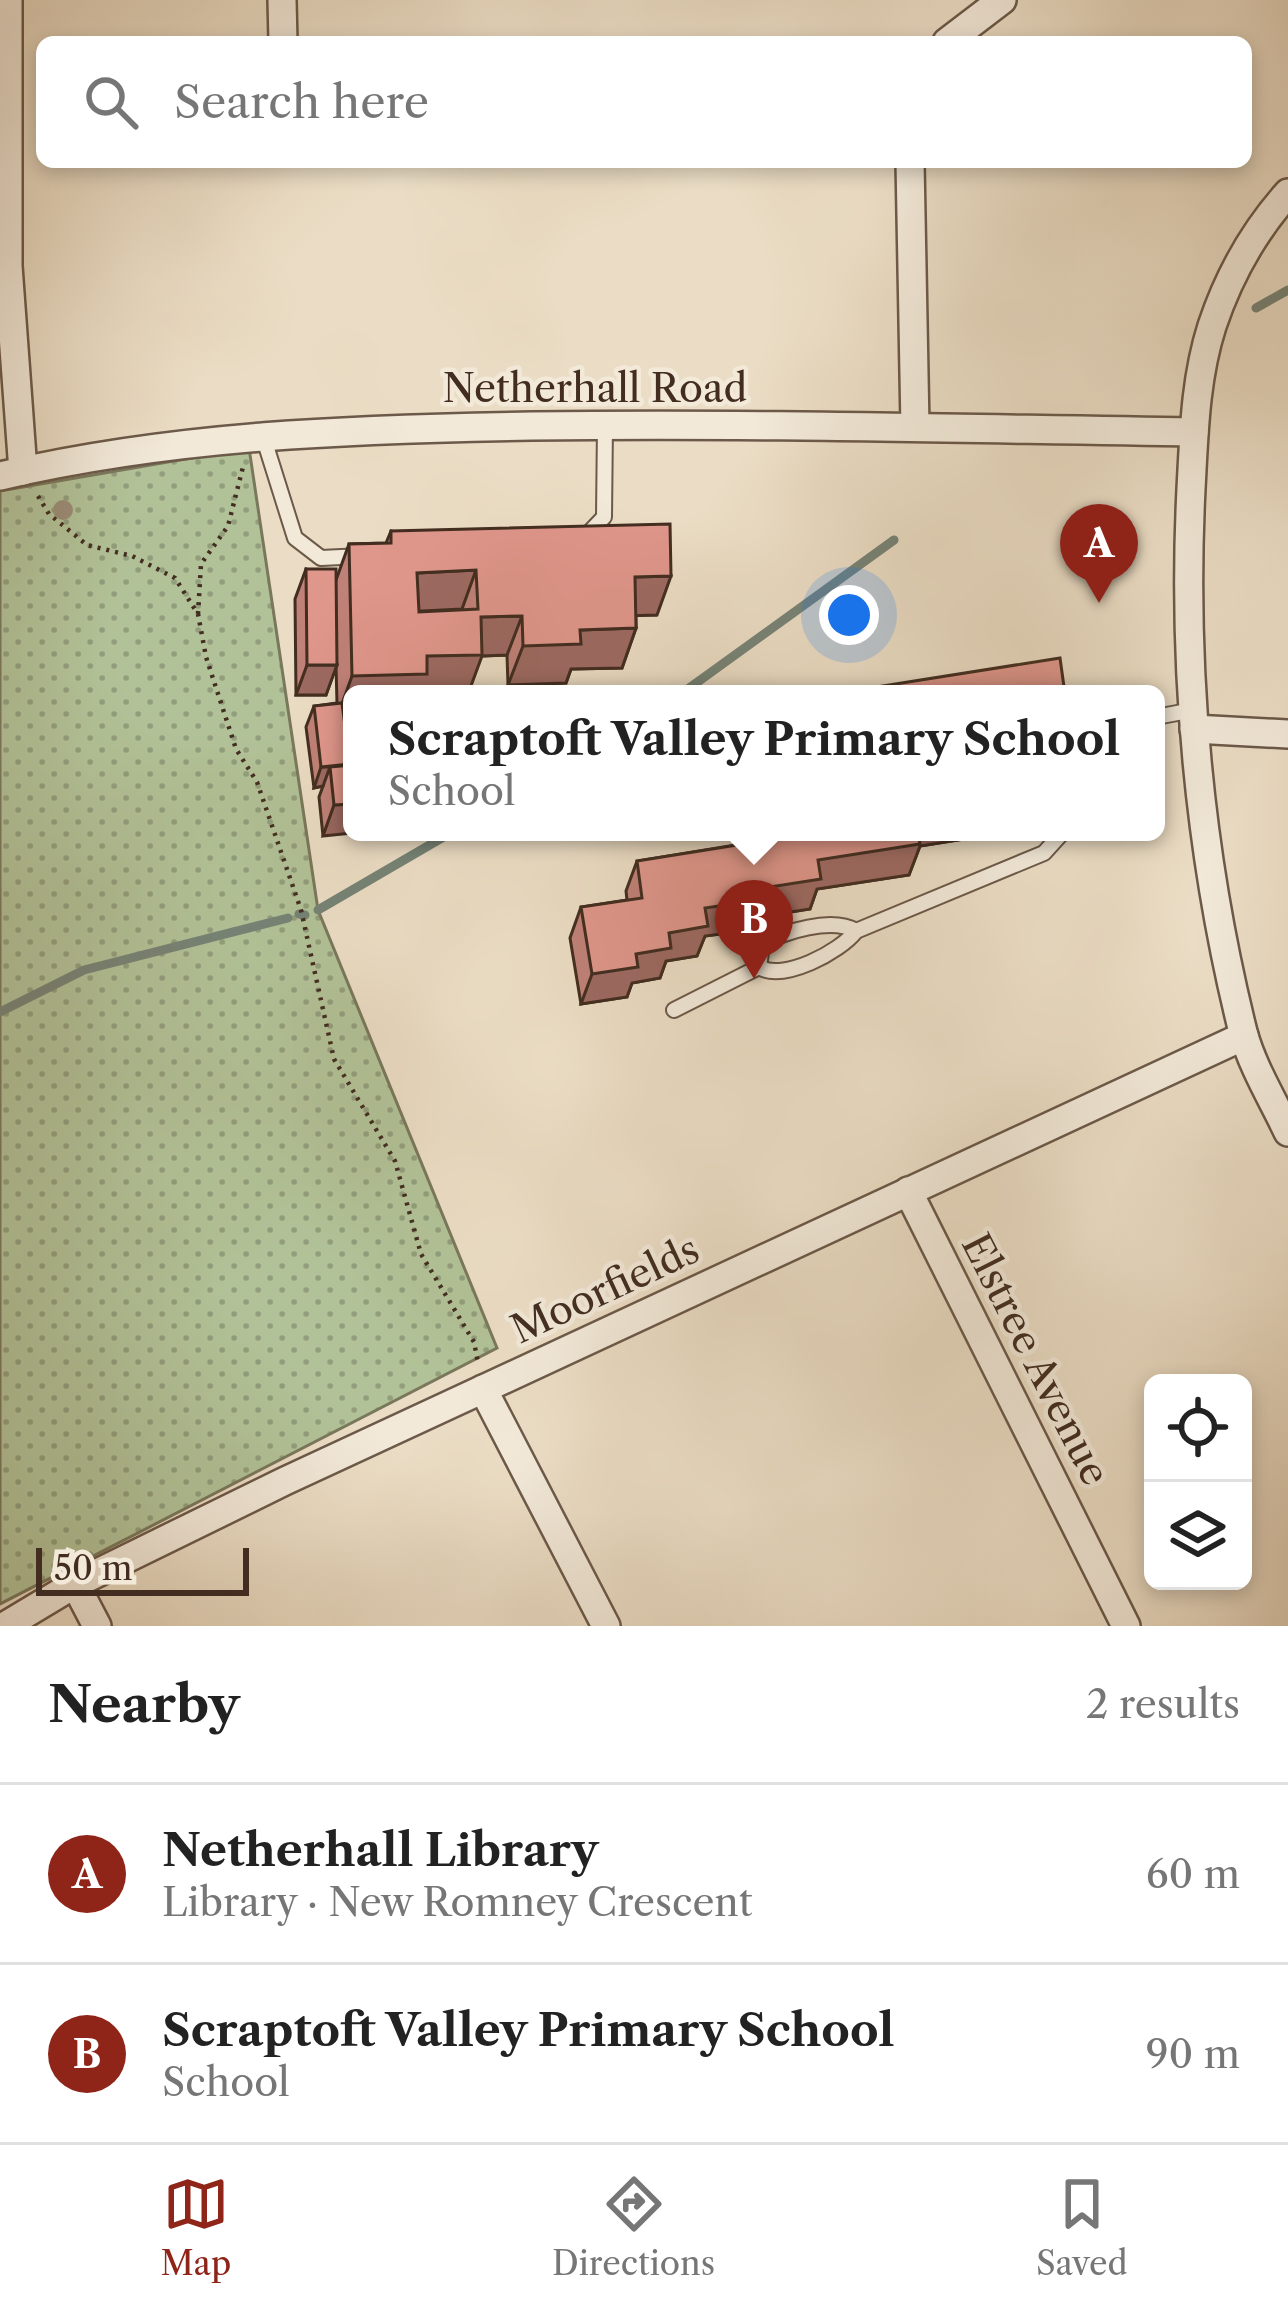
<!DOCTYPE html>
<html lang="en">
<head>
<meta charset="utf-8">
<style>
  :root { --surface:#fff; --page:#f6f6f6; --text:#222; --muted:#767676; --line:#e0e0e0; --accent:#8f2418 }
  body { margin:0; font-family:"Libre Caslon Text",serif; background:var(--page); color:var(--text) }
  .controls { position:absolute; right:36px; bottom:36px; display:grid; overflow:hidden; border-radius:18px; box-shadow:0 6px 18px #0003 }
  .controls button { width:108px; height:108px; display:grid; place-items:center; padding:0; border:0; border-bottom:3px solid var(--line); background:var(--surface); color:var(--text); font:60px sans-serif }
  .scale { position:absolute; left:36px; bottom:30px; width:213px; box-sizing:border-box; padding-left:12px; border:6px solid #422d20; border-top:0; font-size:33px; line-height:42px; white-space:nowrap; color:#422d20; -webkit-text-stroke:9px #f2e9d9; paint-order:stroke }
  .you { position:absolute; left:849px; top:615px; width:42px; height:42px; margin:-30px; border:9px solid #fff; border-radius:50%; background:#1a73e8; box-shadow:0 0 0 18px #1a73e833 }
  .badge { display:grid; place-items:center; width:78px; height:78px; border-radius:50%; background:var(--accent); color:#fff; font-size:39px; font-weight:700 }
  .pin { position:absolute; translate:-50% -99px; filter:drop-shadow(0 3px 6px #0008) }
  .pin::after { content:''; position:absolute; top:63px; width:42px; height:36px; background:inherit; clip-path:polygon(0 0,100% 0,50% 100%) }
  .popup { position:absolute; left:343px; top:685px; width:822px; height:156px; box-sizing:border-box; display:grid; place-content:center; border-radius:18px; background:var(--surface); filter:drop-shadow(0 3px 9px #0005); font-size:39px; white-space:nowrap; color:var(--muted) }
  .popup b { font-size:45px; color:var(--text) }
  .popup::after { content:''; position:absolute; left:50%; top:100%; margin-left:-24px; border:24px solid transparent; border-top-color:var(--surface) }
  .list { margin:0; padding:0; list-style:none }
  h2 { display:flex; justify-content:space-between; align-items:center; height:156px; margin:0; padding:0 48px; font-size:51px }
  h2 small { font-size:39px; font-weight:400; color:var(--muted) }
  .list li { display:grid; grid-template-columns:78px 1fr auto; gap:36px; align-items:center; box-sizing:border-box; height:180px; padding:0 48px; border-top:3px solid var(--line) }
  .list b { display:block; font-size:45px; white-space:nowrap }
  .list p { margin:0; font-size:39px; white-space:nowrap; color:var(--muted) }
  .list em { font-size:39px; font-style:normal; color:var(--muted) }
  .icon { flex:none; width:66px; height:66px; fill:none; stroke:currentColor; stroke-width:2; stroke-linecap:round; stroke-linejoin:round }
  .map { position:relative; flex:none; width:1288px; height:1626px; overflow:hidden }
  .search { position:absolute; background:var(--surface); box-shadow:0 6px 18px #0003; left:36px; right:36px; top:36px; height:132px; display:flex; align-items:center; gap:30px; box-sizing:border-box; padding:0 42px; border-radius:18px; color:var(--muted); font-size:45px }
  .sheet { height:516px; background:var(--surface) }
  nav { display:flex; justify-content:space-around; align-items:center; box-sizing:border-box; height:168px; border-top:3px solid var(--line); background:var(--surface); font-size:33px; color:var(--muted) }
  nav a { display:grid; justify-items:center; gap:6px }
  nav .on { color:var(--accent) }
  .map>svg:first-child { display:block }
</style>
</head>
<body>
<div class="map">
<svg width="1288" height="1626" viewBox="0 0 1288 1626">
  <defs>
    <pattern id="park-dots" width="8" height="8" patternUnits="userSpaceOnUse" patternTransform="scale(3)"><rect width="8" height="8" fill="#b2c298"/><path d="M2 2h.1M6 6h.1" fill="none" stroke="#929e7c" stroke-width="1.8" stroke-linecap="round"/></pattern>
  </defs>
  <rect width="100%" height="100%" fill="#ebddc5"/>
  <filter id="stains"><feTurbulence type="fractalNoise" baseFrequency=".00167" numOctaves="4"/><feColorMatrix values="0 0 0 0 .2 0 0 0 0 .09 0 0 0 0 .02 0 0 0 .5 -.17"/></filter>
  <radialGradient id="worn" r=".72"><stop offset=".6" stop-color="#630" stop-opacity="0"/><stop offset="1" stop-color="#630" stop-opacity=".3"/></radialGradient>
  <polygon fill="url(#park-dots)" stroke="#7a785c" stroke-width="3" points="249,448 318,910 497,1348 0,1604 0,491"/>
  <g fill="none" stroke-linecap="round" stroke-linejoin="round">
    <g stroke="#768376" stroke-width="9">
      <polyline points="1256,308 1288,290"/>
      <polyline points="681,694 894,540"/>
      <polyline points="318,910 452,832"/>
      <polyline points="299,914 305,915"/>
      <polyline points="0,1012 84,970 288,918"/>
    </g>
    <defs>
      <g id="service">
        <polyline points="263,436 295,538 321,558 362,556"/>
        <polyline points="586,536 604,517 605,425"/>
        <polyline points="1156,717 1193,710"/>
        <path d="M 759,967 L 762,945 C 784,931 832,917 856,931"/>
        <path d="M 674,1010 L 759,967 C 783,982 840,952 856,931 L 1044,853 L 1063,832"/>
      </g>
      <g id="minor">
        <polyline points="8,0 8,266 23,471"/>
        <polyline points="282,0 283,42"/>
        <polyline points="947,42 1002,0"/>
        <polyline points="910,162 915,427"/>
        <path d="M 1288,193 C 1254,231 1228,278 1212,326 C 1195,379 1194,434 1191,489 C 1182,669 1199,856 1243,1032 C 1252,1066 1273,1100 1288,1132"/>
        <path d="M 0,476 C 175,435 354,429 532,426 C 753,423 973,429 1194,432"/>
        <polyline points="1194,729 1288,734"/>
        <polyline points="908,1191 1126,1626"/>
        <polyline points="483,1389 606,1626"/>
        <polyline points="75,1584 97,1626"/>
        <polyline points="5,1626 75,1584 285,1481 1244,1036"/>
      </g>
    </defs>
    <use href="#service" stroke="#6c5949" stroke-width="18"/>
    <use href="#minor" stroke="#6c5949" stroke-width="32"/>
    <g stroke="#422d20" stroke-width="4.5" stroke-dasharray="3 6" stroke-linecap="butt">
      <polyline points="38,496 49,514 87,545 132,556 175,578 198,614 206,657 236,749 257,782 301,910 334,1059 395,1161 421,1254 474,1342 478,1363"/>
      <polyline points="198,614 201,564 228,526 244,463"/>
    </g>
    <use href="#service" stroke="#f2e9d9" stroke-width="14"/>
    <use href="#minor" stroke="#f2e9d9" stroke-width="27"/>
  </g>
  <circle fill="#9a8d77" cx="63" cy="510" r="10"/>
  <g fill="#c08178" stroke="#422d20" stroke-width="3">
    <polygon points="391,531 657,615 636,615 636,628 622,668 571,669 566,683 508,685 507,655 482,656 352,694 352,715 344,715 350,765 323,836 319,797 323,786 314,788 306,727 314,706 337,703 336,666 326,695 296,695 295,599 306,569 336,580 349,544 386,543"/>
    <polygon points="752,832 1008,832 920,846 909,875 817,889 810,909 740,920 736,932 705,936 697,956 666,961 660,978 632,983 627,997 581,1004 570,938 581,907 627,900 626,891 637,861 748,843"/>
  </g>
  <g fill="#9c6961" stroke="#422d20" stroke-width="3">
    <polygon points="476,570 462,609 403,612 417,573"/>
    <polygon points="671,576 657,615 621,616 635,577"/>
    <polygon points="522,616 507,655 482,656 468,694 352,694 352,715 338,715 352,676 427,656 481,617"/>
    <polygon points="636,628 622,668 571,669 566,683 508,685 523,646 580,630"/>
    <polygon points="307,665 337,665 326,695 296,695"/>
    <polygon points="321,767 330,767 323,786 314,788"/>
    <polygon points="352,804 352,832 362,832 323,836 334,805"/>
    <polygon points="911,832 1008,832 920,846 909,875 817,889 810,909 740,920 736,932 705,936 697,956 666,961 660,978 632,983 627,997 581,1004 592,974 636,954 705,908 818,860"/>
  </g>
  <g fill="#df968b" stroke="#422d20" stroke-width="3" fill-rule="evenodd">
    <path d="M 670,524 L 671,576 L 635,577 L 636,628 L 580,630 L 581,644 L 523,646 L 522,616 L 481,617 L 482,655 L 427,656 L 427,674 L 352,676 L 349,544 L 391,543 L 391,531 ZM 476,570 L 478,609 L 419,612 L 417,573 Z"/>
    <polygon points="306,569 336,569 337,665 307,665"/>
    <polygon points="1060,658 1065,694 851,694 851,691"/>
    <polygon points="342,703 350,764 321,767 314,706"/>
    <polygon points="352,765 352,804 334,805 330,767"/>
    <polygon points="761,832 918,832 920,844 818,860 821,879 745,891 747,902 705,908 708,926 669,933 671,948 636,954 638,967 592,974 581,907 642,898 637,861 763,841"/>
  </g>
  <g text-anchor="middle" stroke-width="9" stroke-linejoin="round" paint-order="stroke">
    <g font-size="39" fill="#422d20" stroke="#f2e9d9">
      <text x="595" y="402">Netherhall Road</text>
      <text transform="translate(605 1289) rotate(-25)" y="14">Moorfields</text>
      <text transform="translate(1036 1359) rotate(63)" y="14">Elstree Avenue</text>
    </g>
  </g>
  <rect width="100%" height="100%" filter="url(#stains)"/>
  <rect width="100%" height="100%" fill="url(#worn)"/>
</svg>
<div class="controls">
<button><svg class="icon" aria-label="locate" viewBox="0 0 24 24"><circle cx="12" cy="12" r="6"/><path d="M12 2v4M12 18v4M2 12h4M18 12h4"/></svg></button>
<button><svg class="icon" aria-label="layers" viewBox="0 0 24 24"><path d="M12 4l9 5-9 5-9-5zM3 14l9 5 9-5"/></svg></button>
</div>
<div class="scale">50 m</div>
<div class="you"></div>
<div class="pin badge" style="left:1099px;top:603px">A</div>
<div class="pin badge" style="left:754px;top:979px">B</div>
<div class="popup"><b>Scraptoft Valley Primary School</b>School</div>
<div class="search"><svg class="icon" aria-label="search" viewBox="0 0 24 24"><circle cx="10" cy="10" r="6"/><path d="M15 15l6 6"/></svg>Search here</div>
</div>
<section class="sheet">
<h2>Nearby<small>2 results</small></h2>
<ul class="list">
<li><span class="badge">A</span><div><b>Netherhall Library</b><p>Library · New Romney Crescent</p></div><em>60 m</em></li>
<li><span class="badge">B</span><div><b>Scraptoft Valley Primary School</b><p>School</p></div><em>90 m</em></li>
</ul>
</section>
<nav>
<a class="on"><svg class="icon" aria-label="map" viewBox="0 0 24 24"><path d="M3 6l6-2 6 2 6-2v14l-6 2-6-2-6 2zM9 4v14M15 6v14"/></svg>Map</a>
<a><svg class="icon" aria-label="directions" viewBox="0 0 24 24"><path d="M12 3l9 9-9 9-9-9zM9 14v-3h6M13 9l2 2-2 2"/></svg>Directions</a>
<a><svg class="icon" aria-label="saved" viewBox="0 0 24 24"><path d="M7 4h10v16l-5-4-5 4z"/></svg>Saved</a>
</nav>
</body>
</html>
